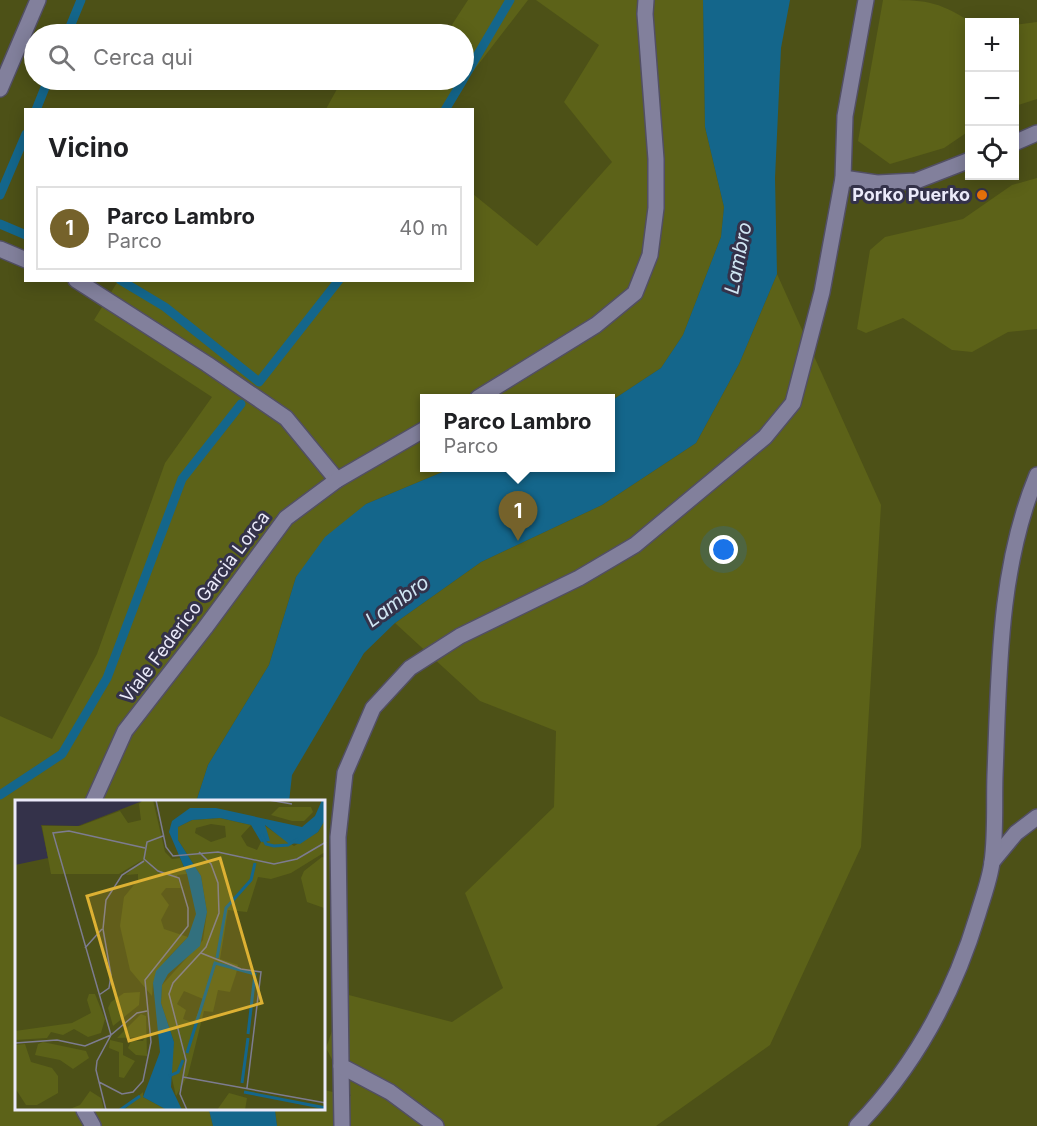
<!DOCTYPE html>
<html lang="it">
<head>
<meta charset="utf-8">
<style>
  :root { --surface:#fff; --page:#f6f6f6; --text:#202124; --muted:#757577; --line:#e0e0e0; --accent:#75622b }
  body { margin:0; font-family:Inter,sans-serif; background:var(--page); color:var(--text) }
  .controls { position:absolute; right:18px; top:18px; display:grid; overflow:hidden; border-radius:0px; box-shadow:0 3px 15px #0003 }
  .controls button { width:54px; height:54px; display:grid; place-items:center; padding:0; border:0; border-bottom:2px solid var(--line); background:var(--surface); color:var(--text); font:30px sans-serif }
  .you { position:absolute; left:724px; top:550px; width:21px; height:21px; margin:-15px; border:4px solid #fff; border-radius:50%; background:#1a73e8; box-shadow:0 0 0 9px #1a73e833 }
  .badge { display:grid; place-items:center; width:39px; height:39px; border-radius:50%; background:var(--accent); color:#fff; font-size:20px; font-weight:700 }
  .pin { position:absolute; translate:-50% -50px; filter:drop-shadow(0 2px 3px #0008) }
  .pin::after { content:''; position:absolute; top:32px; width:21px; height:18px; background:inherit; clip-path:polygon(0 0,100% 0,50% 100%) }
  .popup { position:absolute; left:420px; top:394px; width:195px; height:78px; box-sizing:border-box; display:grid; place-content:center; border-radius:0px; background:var(--surface); filter:drop-shadow(0 2px 4px #0005); font-size:20px; white-space:nowrap; color:var(--muted) }
  .popup b { font-size:22px; color:var(--text) }
  .popup::after { content:''; position:absolute; left:50%; top:100%; margin-left:-12px; border:12px solid transparent; border-top-color:var(--surface) }
  .list { margin:0; padding:0; list-style:none }
  h2 { display:flex; justify-content:space-between; align-items:center; height:78px; margin:0; padding:0 24px; font-size:26px }
  h2 small { font-size:20px; font-weight:400; color:var(--muted) }
  .list li { display:grid; grid-template-columns:39px 1fr auto; gap:18px; align-items:center; box-sizing:border-box; height:84px; margin:0 12px 12px; padding:0 12px; border:2px solid var(--line); border-radius:0px }
  .list b { display:block; font-size:22px; white-space:nowrap }
  .list p { margin:0; font-size:20px; white-space:nowrap; color:var(--muted) }
  .list em { font-size:20px; font-style:normal; color:var(--muted) }
  .icon { flex:none; width:33px; height:33px; fill:none; stroke:currentColor; stroke-width:2; stroke-linecap:round; stroke-linejoin:round }
  .map { position:relative; flex:none; width:1037px; height:1126px; overflow:hidden }
  .search { position:absolute; background:var(--surface); box-shadow:0 3px 15px #0003; left:24px; top:24px; width:450px; height:66px; display:flex; align-items:center; gap:15px; box-sizing:border-box; padding:0 21px; border-radius:33px; color:var(--muted); font-size:22px }
  .panel { position:absolute; background:var(--surface); box-shadow:0 3px 15px #0003; left:24px; top:108px; width:450px; height:174px; border-radius:0px }
  .map>svg:first-child { display:block }
</style>
</head>
<body>
<div class="map">
<svg width="1037" height="1126" viewBox="0 0 1037 1126">
  <rect width="100%" height="100%" fill="#34324a"/>
  <path fill="#4d5117" fill-rule="evenodd" d="M 0,0 L 1037,0 L 1037,1126 L 0,1126 ZM 970,22 L 1014,22 L 1014,176 L 970,176 ZM 34,34 L 464,34 L 464,80 L 34,80 ZM 26,110 L 472,110 L 472,280 L 26,280 ZM 425,398 L 611,398 L 611,468 L 425,468 ZM 16,802 L 324,802 L 324,1110 L 16,1110 Z"/>
  <g fill="#5c6218">
    <polygon points="468,0 528,0 444,109 326,109 342,80 464,80 464,34 446,34"/>
    <polygon points="536,0 703,0 705,127 724,207 721,237 683,335 661,368 611,401 611,398 425,398 425,468 452,468 366,504 296,577 269,665 208,765 196,802 16,802 16,1110 209,1110 213,1126 0,1126 0,716 52,739 97,654 165,463 212,397 94,320 118,281 472,280 473,194 537,246 612,162 564,102 599,45"/>
    <path d="M 883,0 C 924,0 936,0 971,22 L 970,22 L 969,131 L 944,148 L 890,164 L 858,141 Z"/>
    <polygon points="1037,22 1037,99 1015,106 1015,25"/>
    <polygon points="1037,178 1037,329 1008,332 972,352 952,350 903,318 866,333 857,329 870,250 885,237 963,219 1012,185"/>
    <polygon points="777,274 881,505 861,847 770,1045 656,1126 277,1126 275,1110 324,1110 324,1090 351,1096 326,1048 345,994 452,1022 503,988 465,893 554,807 556,731 480,701 395,623 481,562 602,505 696,443 739,364"/>
  </g>
  <g fill="#14668b">
    <polygon points="703,0 790,0 781,48 775,178 777,274 739,364 696,443 602,505 481,562 395,623 364,653 292,775 289,802 196,802 208,765 269,665 296,577 325,537 366,504 452,468 611,468 611,401 661,368 683,335 721,237 724,207 705,127"/>
    <polygon points="209,1110 275,1110 277,1126 213,1126"/>
  </g>
  <g fill="none" stroke-linecap="round" stroke-linejoin="round">
    <g stroke="#14668b" stroke-width="9">
      <polyline points="67,34 81,0"/>
      <polyline points="464,78 510,0"/>
      <polyline points="36,110 48,80"/>
      <polyline points="445,110 463,80"/>
      <polyline points="0,195 26,134"/>
      <polyline points="0,224 26,235"/>
      <polyline points="120,280 165,307 259,382 339,280"/>
      <polyline points="0,795 62,754 107,678 182,479 241,404"/>
    </g>
    <defs>
      <g id="street">
        <polyline points="0,89 38,0"/>
        <polyline points="1014,143 1037,133"/>
        <polyline points="843,178 877,183 916,181 970,160"/>
        <polyline points="0,249 26,260"/>
        <polyline points="76,280 207,364 286,418 337,480"/>
        <polyline points="478,398 596,325 635,293 650,255 656,208 656,159 645,14 646,0"/>
        <polyline points="93,802 125,731 205,628 286,518 337,480 425,429"/>
        <polyline points="992,862 1016,833 1037,817"/>
        <polyline points="341,1066 342,1126"/>
        <polyline points="84,1110 93,1126"/>
        <polyline points="436,1126 390,1092 341,1066 338,837 345,773 373,708 410,668 460,636 579,578 635,545 765,437 793,403 822,292 843,178 845,116 866,0"/>
        <path d="M 857,1126 C 915,1066 954,994 978,914 C 983,897 990,879 992,862 C 996,834 994,803 995,775 C 999,674 998,569 1037,475"/>
      </g>
    </defs>
    <use href="#street" stroke="#524f64" stroke-width="18"/>
    <use href="#street" stroke="#82809c" stroke-width="15"/>
  </g>
  <circle fill="#e8710a" stroke="#34324a" stroke-width="2" cx="982" cy="195" r="6"/>
  <g text-anchor="middle" stroke-width="6" stroke-linejoin="round" paint-order="stroke">
    <g font-size="18" font-weight="bold" fill="#ebeafa" stroke="#34324a" text-anchor="end">
      <text x="970" y="201">Porko Puerko</text>
    </g>
    <g font-size="18" fill="#ebeafa" stroke="#34324a">
      <text transform="translate(195 607) rotate(-53)" y="6">Viale Federico Garcia Lorca</text>
    </g>
    <g font-size="20" font-style="italic" fill="#d0e6f3" stroke="#34324a">
      <text transform="translate(738 258) rotate(-79)" y="7">Lambro</text>
      <text transform="translate(397 601) rotate(-36)" y="7">Lambro</text>
    </g>
  </g>
  <g transform="translate(15 800)">
    <rect width="310" height="310" fill="#34324a"/>
    <path d="M 130,0 L 310,0 L 310,310 L 0,310 L 0,65 L 33,58 L 26,25 L 63,26 Z" fill="#4d5117"/>
    <path d="M 128,0 L 138,0 L 150,52 L 157,59 L 165,58 L 172,74 L 162,75 L 166,88 L 151,88 L 146,94 L 154,105 L 146,120 L 149,129 L 173,137 L 151,160 L 138,183 L 137,196 L 115,170 L 105,126 L 109,97 L 123,80 L 123,74 L 111,75 L 127,60 L 104,74 L 36,74 L 27,26 L 65,26 L 105,11 L 113,23 L 126,20 L 124,4 ZM 264,7 L 296,7 L 298,12 L 289,21 L 277,21 L 256,15 ZM 205,18 L 236,25 L 226,36 L 232,46 L 242,50 L 246,42 L 254,41 L 249,25 L 279,46 L 303,32 L 310,20 L 310,52 L 276,73 L 256,79 L 243,77 L 232,112 L 213,110 L 205,159 L 223,165 L 221,174 L 215,192 L 203,190 L 198,212 L 189,211 L 173,275 L 161,296 L 155,270 L 159,242 L 146,203 L 147,185 L 188,140 L 192,112 L 186,76 L 163,40 L 163,27 L 177,20 ZM 196,24 L 210,26 L 211,37 L 196,42 L 180,33 L 181,28 ZM 169,191 L 188,199 L 179,223 L 168,219 L 171,210 L 162,204 ZM 307,57 L 311,58 L 309,108 L 292,102 L 286,78 L 289,71 ZM 125,192 L 124,205 L 98,226 L 93,208 L 96,202 L 109,193 ZM 74,194 L 80,194 L 90,219 L 86,233 L 73,237 L 59,229 L 48,235 L 36,232 L 32,238 L 0,240 L 0,231 L 57,223 L 76,213 L 72,200 ZM 126,214 L 131,216 L 132,256 L 121,255 L 113,248 L 116,241 L 128,241 L 130,237 L 102,238 ZM 95,240 L 108,243 L 108,255 L 120,261 L 109,278 L 104,277 L 104,252 L 94,248 ZM 28,242 L 71,251 L 74,258 L 58,269 L 45,260 L 20,255 L 23,244 ZM 10,244 L 16,262 L 37,268 L 43,276 L 43,293 L 22,305 L 11,305 L 0,288 L 0,245 ZM 75,291 L 86,298 L 89,310 L 52,310 L 65,305 ZM 128,292 L 128,297 L 152,310 L 109,310 ZM 214,293 L 232,298 L 230,310 L 202,310 Z" fill="#5c6218" fill-rule="evenodd"/>
    <path d="M 307,0 L 310,0 L 310,20 L 303,32 L 285,44 L 273,43 L 250,25 L 255,41 L 246,42 L 236,25 L 205,18 L 177,20 L 163,27 L 163,40 L 186,76 L 192,112 L 185,146 L 153,174 L 147,185 L 146,203 L 159,242 L 156,287 L 167,310 L 152,310 L 128,297 L 145,252 L 138,183 L 141,171 L 173,137 L 181,114 L 172,74 L 154,32 L 157,21 L 175,8 L 201,8 L 287,27 L 300,16 Z" fill="#14668b"/>
    <path fill="none" stroke="#14668b" stroke-width="3" d="M 246,34 L 251,44 L 259,46 L 273,45 L 283,39M 202,158 L 211,108 L 236,80 L 240,63M 172,253 L 200,163 L 240,174 L 233,234M 154,276 L 163,272 L 168,260M 227,283 L 233,238M 229,292 L 311,308M 105,310 L 125,296"/>
    <path fill="none" stroke="#7d7c90" stroke-width="1.5" d="M 141,0 L 151,47 L 158,56 L 203,52 L 259,64 L 282,59 L 311,42M 254,0 L 277,4M 70,148 L 87,129M 186,153 L 226,169 L 246,172 L 232,288M 84,195 L 94,188 L 96,175 L 88,129 L 91,100 L 107,75 L 129,61M 96,235 L 38,33 L 54,31 L 130,48M 0,243 L 42,240 L 70,246 L 96,235M 168,277 L 311,303M 84,282 L 107,294 L 118,292 L 128,281 L 136,242 L 130,180 L 173,126 L 173,108 L 164,78 L 143,71 L 129,59 L 132,42 L 148,36M 91,310 L 81,270 L 82,261 L 96,235 L 122,213 L 132,211M 172,310 L 165,294 L 171,260 L 154,194 L 158,183 L 191,147 L 204,113 L 203,83 L 196,64 L 184,52"/>
    <path fill="#ddb133" fill-opacity="0.15" stroke="#ddb133" stroke-width="3" d="M 205,58 L 247,203 L 114,241 L 72,96 Z"/>
    <rect width="310" height="310" fill="none" stroke="#ebeafa" stroke-width="3"/>
  </g>
</svg>
<div class="controls">
<button>+</button>
<button>−</button>
<button><svg class="icon" aria-label="locate" viewBox="0 0 24 24"><circle cx="12" cy="12" r="6"/><path d="M12 2v4M12 18v4M2 12h4M18 12h4"/></svg></button>
</div>
<div class="you"></div>
<div class="pin badge" style="left:518px;top:541px">1</div>
<div class="popup"><b>Parco Lambro</b>Parco</div>
<div class="search"><svg class="icon" aria-label="search" viewBox="0 0 24 24"><circle cx="10" cy="10" r="6"/><path d="M15 15l6 6"/></svg>Cerca qui</div>
<section class="panel">
<h2>Vicino<small></small></h2>
<ul class="list">
<li><span class="badge">1</span><div><b>Parco Lambro</b><p>Parco</p></div><em>40 m</em></li>
</ul>
</section>
</div>
</body>
</html>
